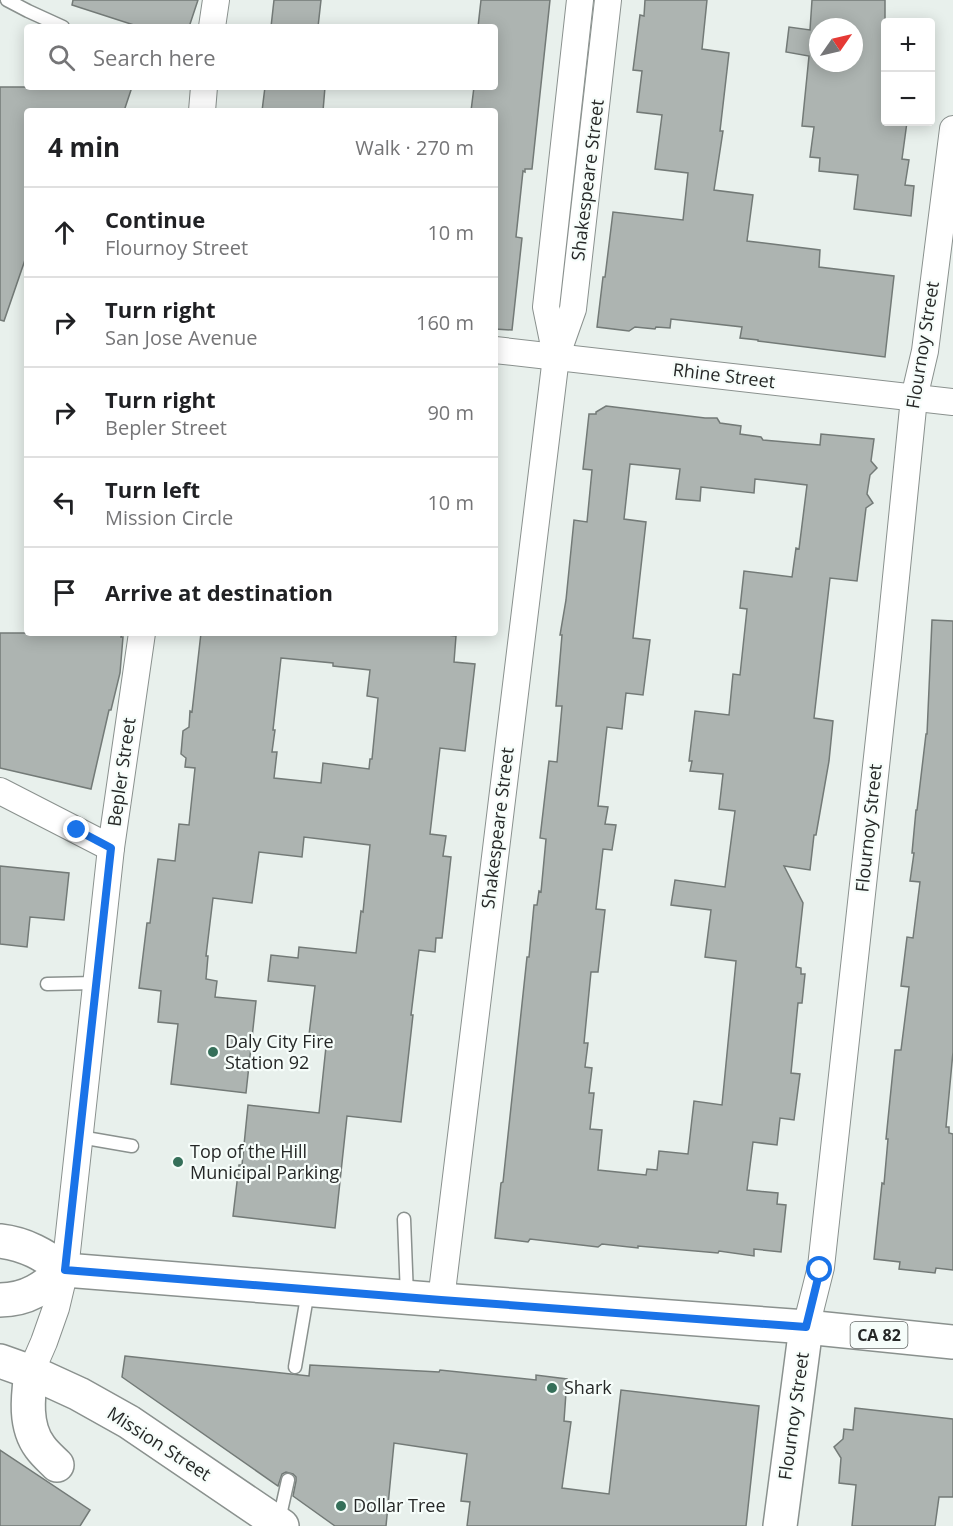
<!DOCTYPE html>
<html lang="en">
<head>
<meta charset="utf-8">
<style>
  :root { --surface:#fff; --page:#f2f2f2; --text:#202124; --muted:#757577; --line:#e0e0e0 }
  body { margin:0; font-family:"Open Sans",sans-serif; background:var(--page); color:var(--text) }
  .controls { position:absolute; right:18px; top:18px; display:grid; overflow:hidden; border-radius:6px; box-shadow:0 3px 15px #0003 }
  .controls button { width:54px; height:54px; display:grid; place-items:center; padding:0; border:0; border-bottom:2px solid var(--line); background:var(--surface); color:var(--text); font:30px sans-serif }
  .compass { position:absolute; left:809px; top:18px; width:54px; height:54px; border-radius:50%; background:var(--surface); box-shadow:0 3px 15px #0003; rotate:56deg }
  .stop { position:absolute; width:18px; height:18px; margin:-14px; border:4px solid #1a73e8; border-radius:50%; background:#fff }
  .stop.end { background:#1a73e8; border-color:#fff; box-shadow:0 2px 6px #0008 }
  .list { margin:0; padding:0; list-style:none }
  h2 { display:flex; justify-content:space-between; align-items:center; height:78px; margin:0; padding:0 24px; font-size:26px }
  h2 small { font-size:20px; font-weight:400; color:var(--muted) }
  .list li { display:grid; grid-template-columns:39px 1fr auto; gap:18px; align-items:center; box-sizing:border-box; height:90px; padding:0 24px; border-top:2px solid var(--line) }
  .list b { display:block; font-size:22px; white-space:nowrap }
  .list p { margin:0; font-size:20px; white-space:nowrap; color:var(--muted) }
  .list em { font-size:20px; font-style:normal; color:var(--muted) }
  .icon { flex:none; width:33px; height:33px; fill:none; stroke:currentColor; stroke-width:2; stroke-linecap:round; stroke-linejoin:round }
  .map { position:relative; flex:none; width:953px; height:1526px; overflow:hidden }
  .search { position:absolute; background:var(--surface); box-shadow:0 3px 15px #0003; left:24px; top:24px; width:474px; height:66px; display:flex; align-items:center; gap:15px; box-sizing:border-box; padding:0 21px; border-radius:6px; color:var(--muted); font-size:22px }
  .panel { position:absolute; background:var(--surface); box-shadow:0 3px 15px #0003; left:24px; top:108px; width:474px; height:528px; border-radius:6px }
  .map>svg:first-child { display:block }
</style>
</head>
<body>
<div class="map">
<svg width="953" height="1526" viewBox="0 0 953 1526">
  <rect width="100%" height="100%" fill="#e8f0ec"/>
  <g fill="#adb4b1" stroke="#737a77" stroke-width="1.5" fill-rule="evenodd">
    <polygon points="73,0 198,0 189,27 140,27 72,5"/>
    <polygon points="274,0 321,0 318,27 271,27"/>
    <polygon points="481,0 550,0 532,169 525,169 525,172 523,171 516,237 522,238 512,330 495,329 495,111 471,111 474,87 495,87 495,27 478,27"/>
    <polygon points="645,0 707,0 702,49 729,53 720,131 723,131 714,190 753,195 747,241 820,250 819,267 894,276 885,357 758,341 758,340 740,338 742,327 671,319 670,328 656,327 655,329 635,327 629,331 597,327 603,277 605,277 613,212 683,220 688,173 655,169 662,115 637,112 642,71 633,70 640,15 644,16"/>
    <path d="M 812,0 L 885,0 L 885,122 L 907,122 L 902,159 L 909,160 L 905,185 L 914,186 L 911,216 L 854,209 L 858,175 L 819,171 L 820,158 L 810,157 L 814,127 L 802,126 L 809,56 L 786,52 L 789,27 L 810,30 ZM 818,27 L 854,27 L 854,63 L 818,63 Z"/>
    <polygon points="0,87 132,87 124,111 27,111 27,254 4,321 0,320"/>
    <polygon points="265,87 325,87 323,111 262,111"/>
    <path d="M 606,406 L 705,418 L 717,418 L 720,423 L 741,426 L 740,434 L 761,437 L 763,440 L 820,445 L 821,434 L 874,439 L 871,461 L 877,468 L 870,475 L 867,494 L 873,503 L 866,508 L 857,581 L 830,578 L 814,718 L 833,721 L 829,761 L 816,835 L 814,835 L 810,870 L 784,866 L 803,903 L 796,967 L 801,968 L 801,974 L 805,974 L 802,1003 L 798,1003 L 791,1073 L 800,1074 L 794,1120 L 780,1118 L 777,1145 L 753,1142 L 747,1190 L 778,1193 L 777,1204 L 786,1205 L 781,1252 L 754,1249 L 754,1256 L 719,1251 L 718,1253 L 638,1246 L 638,1248 L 602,1244 L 598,1247 L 530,1239 L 528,1242 L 495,1238 L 501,1183 L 503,1182 L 527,957 L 529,957 L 534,905 L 537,905 L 539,891 L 541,892 L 546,839 L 540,838 L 549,761 L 557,762 L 562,706 L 556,706 L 562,635 L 560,635 L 566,600 L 574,520 L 587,522 L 592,470 L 583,469 L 589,414 L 596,414 L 596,412 ZM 630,464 L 680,469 L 676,499 L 700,501 L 701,487 L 754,493 L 755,479 L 807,485 L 799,549 L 796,548 L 792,577 L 744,571 L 740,608 L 747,609 L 740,675 L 733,674 L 729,715 L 695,711 L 689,761 L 692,761 L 690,771 L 723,774 L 719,809 L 735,811 L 725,887 L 675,880 L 671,905 L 711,910 L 705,957 L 736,961 L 722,1105 L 694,1101 L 688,1154 L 659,1151 L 657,1170 L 647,1169 L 646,1175 L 598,1170 L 602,1130 L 590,1129 L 594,1093 L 589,1093 L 592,1068 L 585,1067 L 588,1043 L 584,1043 L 591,972 L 598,972 L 605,910 L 596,909 L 603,849 L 612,850 L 616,825 L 605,824 L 608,807 L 598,806 L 607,727 L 622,729 L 626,693 L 643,695 L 650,640 L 633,638 L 646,522 L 624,519 Z"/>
    <polygon points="932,620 953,621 953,1052 946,1127 949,1127 949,1133 953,1134 953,1270 936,1268 935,1273 899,1269 900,1262 874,1259 882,1183 884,1184 888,1139 886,1139 895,1050 901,1050 909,987 901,986 907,937 913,938 920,882 910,881 914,853 912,853 916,810 917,810 926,734 927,734"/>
    <polygon points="0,633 122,633 121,637 123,637 120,673 111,710 109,710 91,789 0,768"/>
    <path d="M 201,633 L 429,633 L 456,636 L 454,662 L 475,664 L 465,751 L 440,748 L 430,834 L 446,836 L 443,856 L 451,857 L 442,938 L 436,938 L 435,952 L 419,950 L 411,1015 L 413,1015 L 401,1122 L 347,1116 L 335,1228 L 233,1216 L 239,1165 L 242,1165 L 248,1105 L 319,1113 L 327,1037 L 309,1035 L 315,986 L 268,981 L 271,955 L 298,958 L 299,947 L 356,953 L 361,911 L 363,912 L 370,845 L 304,837 L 302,857 L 259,852 L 252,903 L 213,898 L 206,956 L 208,956 L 206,979 L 217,981 L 215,997 L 256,1001 L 246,1093 L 171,1084 L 178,1024 L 158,1022 L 161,991 L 139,988 L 147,923 L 150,923 L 158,859 L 175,861 L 179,824 L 189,825 L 195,768 L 185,767 L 186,758 L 181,754 L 183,731 L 189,727 L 190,711 L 192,712 ZM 281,658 L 333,663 L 333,666 L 370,670 L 367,696 L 378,698 L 372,759 L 370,759 L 369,769 L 323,763 L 321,783 L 274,778 L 277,752 L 272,752 L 275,730 L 273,730 Z"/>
    <polygon points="0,866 69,873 64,920 30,917 27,947 0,944"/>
    <polygon points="125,1356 309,1376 310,1365 439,1372 440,1370 536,1380 536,1375 567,1379 564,1421 571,1422 562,1488 609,1494 621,1390 759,1406 746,1526 467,1526 470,1502 461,1501 467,1454 394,1443 386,1526 335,1526 293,1496 296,1481 296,1477 293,1474 286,1472 282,1474 278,1486 122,1377"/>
    <polygon points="855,1408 953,1419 953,1497 939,1497 935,1526 852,1526 856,1485 839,1483 841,1458 834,1447 843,1439 844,1429 853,1430"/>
    <polygon points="0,1450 90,1510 80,1526 0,1526"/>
  </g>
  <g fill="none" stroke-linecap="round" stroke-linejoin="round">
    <defs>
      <g id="lane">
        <polyline points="7,0 28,11 63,27"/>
        <polyline points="47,984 96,983"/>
        <polyline points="80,1137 132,1146"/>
        <polyline points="404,1219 407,1296"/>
        <polyline points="295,1367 308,1291"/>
        <polyline points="279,1520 288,1480"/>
      </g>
      <g id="street">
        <polyline points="212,27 216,0"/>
        <polyline points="202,111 204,87"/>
        <polyline points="495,350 953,402"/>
        <polyline points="556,356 546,307 580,0"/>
        <polyline points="0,791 111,848"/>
        <polyline points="441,1300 556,357 573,309 608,0"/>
        <polyline points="806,1327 821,1267 888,657 914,398 925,351 953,129"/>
        <polyline points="31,1372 44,1342 56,1308 65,1270 111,848 142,633"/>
      </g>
      <g id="secondary">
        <polyline points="0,1361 31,1372 79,1394 129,1422 282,1526"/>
        <path d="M 31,1372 C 28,1396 24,1426 40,1447 C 45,1454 51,1459 57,1465"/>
        <polyline points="780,1526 806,1327"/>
      </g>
      <g id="primary">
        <path d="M 0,1241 C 26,1244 44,1255 65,1270 L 441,1300 L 806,1327 L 953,1342"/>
        <path d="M 0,1300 C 28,1300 44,1287 65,1270"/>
      </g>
    </defs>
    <use href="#lane" stroke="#8a918e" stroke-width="15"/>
    <use href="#street" stroke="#8a918e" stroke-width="28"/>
    <use href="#secondary" stroke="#8a918e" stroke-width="36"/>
    <use href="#primary" stroke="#8a918e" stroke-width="36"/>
    <use href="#lane" stroke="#fff" stroke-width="12"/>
    <use href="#street" stroke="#fff" stroke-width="26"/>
    <use href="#secondary" stroke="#fff" stroke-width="33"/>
    <use href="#primary" stroke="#fff" stroke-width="33"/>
  </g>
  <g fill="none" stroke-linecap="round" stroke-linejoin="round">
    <polyline stroke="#1a73e8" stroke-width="8" points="77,830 111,848 65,1270 441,1300 806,1327 820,1270"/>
  </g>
  <g fill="#356f59" stroke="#f6fdfa" stroke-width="2">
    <circle cx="213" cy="1052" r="6"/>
    <circle cx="178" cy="1162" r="6"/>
    <circle cx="552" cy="1388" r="6"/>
    <circle cx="341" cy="1506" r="6"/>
  </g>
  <g text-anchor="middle" stroke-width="4.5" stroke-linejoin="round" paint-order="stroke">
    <rect fill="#f6fdfa" stroke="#646866" stroke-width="1.5" x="850.5" y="1322" width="57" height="26" rx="4.5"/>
    <g font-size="16" font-weight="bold" fill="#262827">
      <text x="879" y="1341">CA 82</text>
    </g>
    <g font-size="18" fill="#262827" stroke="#f6fdfa">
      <text transform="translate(588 180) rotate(-83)" y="6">Shakespeare Street</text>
      <text transform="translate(923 345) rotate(-81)" y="6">Flournoy Street</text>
      <text transform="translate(724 376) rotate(7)" y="6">Rhine Street</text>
      <text transform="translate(122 772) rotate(-82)" y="6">Bepler Street</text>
      <text transform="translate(498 828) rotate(-83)" y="6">Shakespeare Street</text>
      <text transform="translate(869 828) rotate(-84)" y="6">Flournoy Street</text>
      <text transform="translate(794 1416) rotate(-82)" y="6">Flournoy Street</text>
      <text transform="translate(159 1444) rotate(33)" y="6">Mission Street</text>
    </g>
    <g font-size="18" fill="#262827" stroke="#f6fdfa" text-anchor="start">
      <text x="225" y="1048">Daly City Fire<tspan x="225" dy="21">Station 92</tspan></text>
      <text x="190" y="1158">Top of the Hill<tspan x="190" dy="21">Municipal Parking</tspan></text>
      <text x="564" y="1394">Shark</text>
      <text x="353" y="1512">Dollar Tree</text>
    </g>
  </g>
</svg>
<div class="controls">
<button>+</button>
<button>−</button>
</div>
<svg class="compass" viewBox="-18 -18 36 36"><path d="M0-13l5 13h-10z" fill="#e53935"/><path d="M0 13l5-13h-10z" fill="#757577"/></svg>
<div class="stop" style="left:820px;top:1270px"></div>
<div class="stop end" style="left:77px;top:830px"></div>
<div class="search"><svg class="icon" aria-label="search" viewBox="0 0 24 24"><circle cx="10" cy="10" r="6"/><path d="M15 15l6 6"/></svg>Search here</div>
<section class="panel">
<h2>4 min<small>Walk · 270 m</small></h2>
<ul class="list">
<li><svg class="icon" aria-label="ahead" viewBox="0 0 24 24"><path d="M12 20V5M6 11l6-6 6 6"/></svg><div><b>Continue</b><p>Flournoy Street</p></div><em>10 m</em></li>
<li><svg class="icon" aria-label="right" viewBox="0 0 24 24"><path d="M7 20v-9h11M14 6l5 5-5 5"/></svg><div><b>Turn right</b><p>San Jose Avenue</p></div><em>160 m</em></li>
<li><svg class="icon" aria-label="right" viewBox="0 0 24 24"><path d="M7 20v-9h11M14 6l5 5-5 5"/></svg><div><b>Turn right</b><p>Bepler Street</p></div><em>90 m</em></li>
<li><svg class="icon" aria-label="left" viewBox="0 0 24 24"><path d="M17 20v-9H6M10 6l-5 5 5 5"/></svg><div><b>Turn left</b><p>Mission Circle</p></div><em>10 m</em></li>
<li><svg class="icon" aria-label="arrive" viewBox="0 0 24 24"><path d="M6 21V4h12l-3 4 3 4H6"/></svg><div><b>Arrive at destination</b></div></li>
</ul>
</section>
</div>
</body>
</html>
